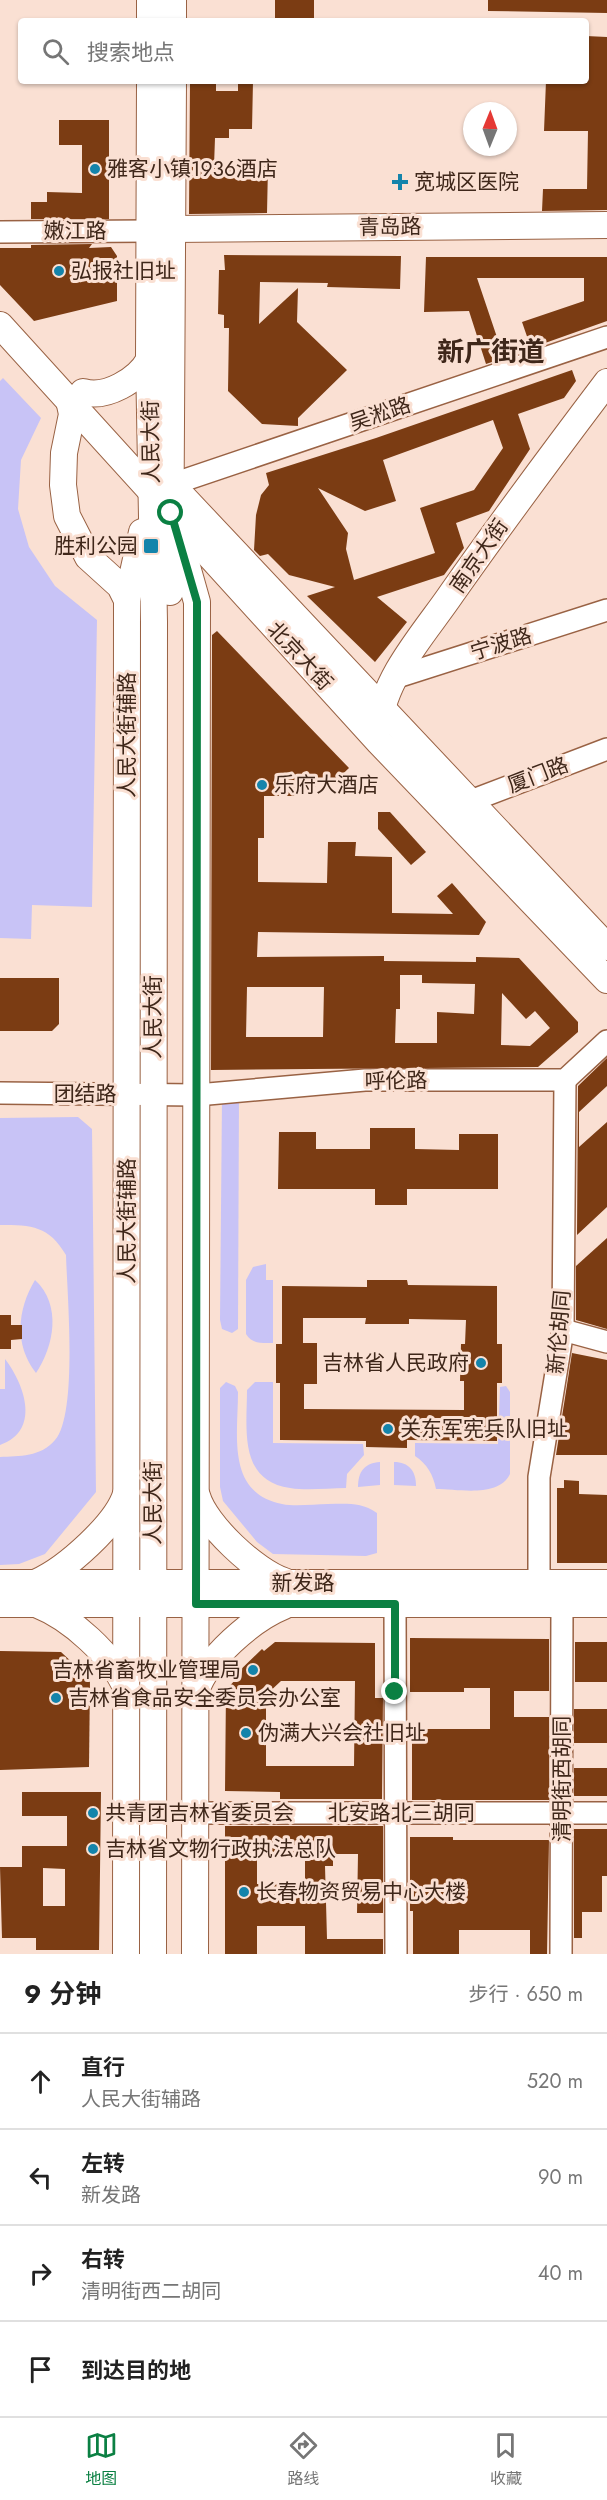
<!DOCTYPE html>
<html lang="zh">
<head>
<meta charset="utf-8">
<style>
  :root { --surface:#fff; --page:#f2f2f2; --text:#222; --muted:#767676; --line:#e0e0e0; --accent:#0b8043 }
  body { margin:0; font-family:Jost,"Noto Sans SC",sans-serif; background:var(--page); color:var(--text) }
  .compass { position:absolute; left:463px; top:102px; width:54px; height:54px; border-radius:50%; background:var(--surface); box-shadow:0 2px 4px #0004; rotate:1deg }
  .stop { position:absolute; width:18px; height:18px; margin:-14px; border:4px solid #0b8043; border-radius:50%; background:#fff }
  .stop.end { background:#0b8043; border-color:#fff; box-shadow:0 2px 6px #0008 }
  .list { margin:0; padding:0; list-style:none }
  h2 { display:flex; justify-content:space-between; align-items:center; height:78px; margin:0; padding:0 24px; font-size:26px }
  h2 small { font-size:20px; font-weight:400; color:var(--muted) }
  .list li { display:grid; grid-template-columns:39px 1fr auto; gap:18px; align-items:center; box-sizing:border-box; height:96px; padding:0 24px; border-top:2px solid var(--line) }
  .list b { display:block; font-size:22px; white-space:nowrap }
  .list p { margin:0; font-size:20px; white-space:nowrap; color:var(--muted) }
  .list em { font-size:20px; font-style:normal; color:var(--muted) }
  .icon { flex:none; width:33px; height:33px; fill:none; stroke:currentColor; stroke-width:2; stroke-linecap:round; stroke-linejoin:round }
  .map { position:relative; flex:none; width:607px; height:1954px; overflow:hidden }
  .search { position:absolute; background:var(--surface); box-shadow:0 2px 4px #0004; left:18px; right:18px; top:18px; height:66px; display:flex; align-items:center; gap:15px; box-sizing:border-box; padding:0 21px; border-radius:6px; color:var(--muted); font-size:22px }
  .sheet { height:462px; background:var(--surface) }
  nav { display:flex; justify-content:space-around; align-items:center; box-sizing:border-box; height:84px; border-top:2px solid var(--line); background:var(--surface); font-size:16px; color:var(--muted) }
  nav a { display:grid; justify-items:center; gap:3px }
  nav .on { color:var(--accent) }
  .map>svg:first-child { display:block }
</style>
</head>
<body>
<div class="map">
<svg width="607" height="1954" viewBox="0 0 607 1954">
  <rect width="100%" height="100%" fill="#fae0d3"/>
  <g fill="#c8c3f6">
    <polygon points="3,378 41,418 21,460 18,509 29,547 55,586 97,620 92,907 32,905 31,939 0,938 0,381"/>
    <polygon points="222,1097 239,1097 238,1329 232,1333 222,1329 220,1320"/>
    <path d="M 78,1117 L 92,1129 L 96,1492 L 45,1554 L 19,1564 L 0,1565 L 0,1457 C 19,1456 41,1457 55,1440 C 78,1414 67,1292 66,1255 C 49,1226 32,1225 0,1225 L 0,1118 Z"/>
    <path d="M 266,1264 L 266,1280 L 273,1280 L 273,1343 C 261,1343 252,1344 246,1334 L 246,1280 L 253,1267 Z"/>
    <path d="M 35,1280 C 62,1305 54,1346 36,1373 C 14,1345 17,1310 35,1280 Z"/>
    <path d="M 5,1359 C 25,1385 41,1431 0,1445 L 0,1389 L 5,1389 Z"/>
    <path d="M 226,1382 L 235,1386 L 238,1392 C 238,1435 226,1493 282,1504 C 296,1507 314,1504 328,1504 C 347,1504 361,1502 377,1513 L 377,1553 L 366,1556 L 273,1554 L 257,1542 L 223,1501 L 220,1487 L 220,1388 Z"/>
    <path d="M 255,1382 L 273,1382 L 273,1443 L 363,1444 L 364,1455 L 347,1474 L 346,1488 C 328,1488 308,1491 290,1488 C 238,1481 247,1428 247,1390 Z"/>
    <path d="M 506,1386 L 510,1392 L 510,1474 C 498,1498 459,1489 436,1489 C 433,1474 427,1464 415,1456 L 415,1443 L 498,1444 L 500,1387 Z"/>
    <path d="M 380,1462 L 380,1485 L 358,1487 C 358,1471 365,1463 380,1462 Z"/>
    <path d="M 394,1462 C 409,1462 416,1471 416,1486 L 394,1485 Z"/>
  </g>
  <g fill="#7b3c13" fill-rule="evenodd">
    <rect x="275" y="0" width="39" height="21"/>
    <polygon points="488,0 607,0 607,13 488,11"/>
    <polygon points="586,36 607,37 607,210 542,211 543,189 587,189 588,131 544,131 546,81 586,81"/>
    <polygon points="190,81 216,81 216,91 238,91 238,81 253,81 252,129 229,129 229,138 215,138 214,166 268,166 267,213 189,214"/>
    <polygon points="59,120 109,120 109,219 31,219 31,202 47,202 47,192 82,193 82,145 59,145"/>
    <polygon points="92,244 89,248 111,247 117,256 117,301 34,321 0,285 0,248 31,248 31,245"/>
    <polygon points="224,255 401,256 400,289 327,287 328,283 260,282 259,324 298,288 297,322 347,370 298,418 298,426 262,424 228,391 229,328 224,328 224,315 218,314 219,270 225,270"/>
    <polygon points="426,257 607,257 607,321 531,348 522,322 584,301 584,278 477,278 504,358 486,364 469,311 424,312"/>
    <path d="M 572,370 L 576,381 L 564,398 L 518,414 L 530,449 L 489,511 L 456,523 L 464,548 L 444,575 L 377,597 L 407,622 L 375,662 L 307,596 L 335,587 L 289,575 L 268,554 L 260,556 L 254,550 L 256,515 L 261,495 L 269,485 L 266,473 L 376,438 ZM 493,420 L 503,448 L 474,490 L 420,508 L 435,553 L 354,580 L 346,549 L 348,533 L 318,488 L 365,511 L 396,501 L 383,460 Z"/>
    <path d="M 217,631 L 349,768 L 328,788 L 320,782 L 306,795 L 301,789 L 294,796 L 264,796 L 264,838 L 258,838 L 258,882 L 327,883 L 328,842 L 356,842 L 355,856 L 392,857 L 392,913 L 453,914 L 437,896 L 452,883 L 486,922 L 479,935 L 258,932 L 257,957 L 384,956 L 384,961 L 476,962 L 476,957 L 519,958 L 578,1022 L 578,1032 L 538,1067 L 211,1070 L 212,635 ZM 400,975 L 422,975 L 422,983 L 475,984 L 474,1014 L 437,1012 L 437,1043 L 395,1043 L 396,1009 L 400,1009 ZM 247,987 L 324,987 L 323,1037 L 246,1037 ZM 502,993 L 526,1019 L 535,1011 L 550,1028 L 530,1046 L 501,1045 Z"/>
    <polygon points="378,812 390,812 426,852 411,865 378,829"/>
    <polygon points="0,978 59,978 59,1024 52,1031 0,1031"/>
    <polygon points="607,1058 607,1086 579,1112 579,1147 607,1122 607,1207 577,1235 578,1086"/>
    <polygon points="370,1128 415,1128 415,1149 459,1150 459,1134 498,1134 498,1189 407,1189 407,1205 375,1205 375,1189 278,1189 279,1132 316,1132 316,1149 370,1149"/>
    <polygon points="607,1238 607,1329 576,1320 576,1266"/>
    <path d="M 367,1280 L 407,1280 L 408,1285 L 497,1286 L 497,1344 L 502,1344 L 502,1383 L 497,1383 L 497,1441 L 407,1440 L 407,1448 L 366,1447 L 366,1441 L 280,1440 L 280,1383 L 276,1383 L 276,1344 L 282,1344 L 282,1286 L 367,1287 ZM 303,1318 L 366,1318 L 365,1324 L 409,1324 L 409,1319 L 466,1320 L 465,1344 L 461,1344 L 460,1381 L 464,1381 L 464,1410 L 304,1409 L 304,1384 L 317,1384 L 317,1343 L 303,1343 Z"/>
    <polygon points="0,1315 11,1315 11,1325 22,1325 22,1339 11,1340 11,1349 0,1349"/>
    <polygon points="572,1353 607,1360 607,1455 556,1455"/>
    <polygon points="564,1480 579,1481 579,1494 607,1495 607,1563 557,1563 557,1488 564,1488"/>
    <polygon points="410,1638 549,1639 549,1691 514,1691 514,1717 549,1717 549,1800 412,1800 412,1729 490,1729 490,1688 464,1688 464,1692 410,1692"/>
    <path d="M 275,1642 L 375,1643 L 375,1698 L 383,1698 L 382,1799 L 280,1799 L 280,1792 L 225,1791 L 226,1690 L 236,1679 L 234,1676 L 262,1649 L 264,1651 ZM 281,1681 L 355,1681 L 354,1766 L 266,1766 L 266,1695 Z"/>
    <rect x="575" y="1642" width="32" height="40"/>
    <polygon points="0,1651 61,1652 90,1679 89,1767 0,1770"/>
    <rect x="574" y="1709" width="33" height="34"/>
    <rect x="574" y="1768" width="33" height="28"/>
    <path d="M 22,1792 L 101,1792 L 99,1950 L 36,1950 L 36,1938 L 2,1938 L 0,1867 L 22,1867 L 22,1846 L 67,1846 L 67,1816 L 22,1816 ZM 43,1868 L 65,1869 L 65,1906 L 43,1906 Z"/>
    <path d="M 225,1826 L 383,1826 L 383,1913 L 357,1913 L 358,1854 L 333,1854 L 333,1866 L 325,1866 L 327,1939 L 383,1939 L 383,1954 L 305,1954 L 305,1926 L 257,1926 L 257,1954 L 225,1954 ZM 257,1855 L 305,1856 L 305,1884 L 257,1884 Z"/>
    <polygon points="574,1829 607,1829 607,1876 602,1876 602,1912 582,1912 582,1938 574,1938"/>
    <polygon points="410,1837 453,1837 453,1840 549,1840 547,1954 530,1954 530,1930 459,1930 459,1954 413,1954 413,1911 410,1911"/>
  </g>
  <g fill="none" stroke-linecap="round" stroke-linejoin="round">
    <defs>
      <g id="minor">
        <polyline points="0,232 149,231"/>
        <polyline points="158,489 607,337"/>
        <polyline points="394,678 607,610"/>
        <polyline points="468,802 607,749"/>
        <polyline points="0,1093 197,1095 365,1080 565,1080 607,1041"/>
        <polyline points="563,1330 607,1342"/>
        <polyline points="539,1583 539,1477 563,1330 565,1080"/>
        <polyline points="395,1604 396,1954"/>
        <polyline points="196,1813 607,1813"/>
        <polyline points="561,1954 562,1604"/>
      </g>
      <g id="major">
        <polyline points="150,21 150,0"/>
        <polyline points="173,21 173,0"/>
        <polyline points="150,81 149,360 154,622 153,1954"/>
        <polyline points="173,229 607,225"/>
        <polyline points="0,325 379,742 607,980"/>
        <path d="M 83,392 C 106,399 138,380 149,360"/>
        <polyline points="69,400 72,414 64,453 63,485 67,516 88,557 120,586 127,600"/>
        <polyline points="167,480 607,947"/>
        <polyline points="179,538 197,602 195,1954"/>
        <polyline points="170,592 173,81"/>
        <path d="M 380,724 C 382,679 427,630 452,593 C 502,522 554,452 607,382"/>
        <path d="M 197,1496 C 205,1525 256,1572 284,1581"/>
        <path d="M 37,1582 C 66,1569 117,1524 126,1494"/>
        <polyline points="0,1583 607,1583"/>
        <polyline points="0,1604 607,1604"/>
        <path d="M 38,1605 C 71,1618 113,1656 126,1688"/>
        <path d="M 196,1691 C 207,1658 252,1619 284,1606"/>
        <polyline points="126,1954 127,600 142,532"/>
      </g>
    </defs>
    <use href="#minor" stroke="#996244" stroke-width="24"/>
    <use href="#major" stroke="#996244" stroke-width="28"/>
    <use href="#minor" stroke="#fff" stroke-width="21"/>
    <use href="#major" stroke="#fff" stroke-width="26"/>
  </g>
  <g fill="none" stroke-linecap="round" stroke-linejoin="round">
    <polyline stroke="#0b8043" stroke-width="8" points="171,513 197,602 196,1604 395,1604 395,1692"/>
  </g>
  <g fill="#1484ab" stroke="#fae0d3" stroke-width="2">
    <circle cx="95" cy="169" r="6"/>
    <path d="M397 173h6v6h6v6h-6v6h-6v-6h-6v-6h6z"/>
    <circle cx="59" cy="271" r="6"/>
    <rect x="143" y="538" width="16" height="16" rx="3"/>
    <circle cx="262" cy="785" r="6"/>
    <circle cx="481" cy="1363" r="6"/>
    <circle cx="388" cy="1429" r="6"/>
    <circle cx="253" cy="1670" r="6"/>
    <circle cx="56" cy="1698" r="6"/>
    <circle cx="246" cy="1733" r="6"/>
    <circle cx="93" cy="1813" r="6"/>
    <circle cx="93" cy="1849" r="6"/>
    <circle cx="244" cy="1892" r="6"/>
  </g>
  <g text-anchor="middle" stroke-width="6" stroke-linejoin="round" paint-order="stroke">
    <g font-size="21" fill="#3f271a" stroke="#fae0d3" text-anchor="start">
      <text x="107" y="176">雅客小镇1936酒店</text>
      <text x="414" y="189">宽城区医院</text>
      <text x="71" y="278">弘报社旧址</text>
      <text x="138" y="553" text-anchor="end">胜利公园</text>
      <text x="274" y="792">乐府大酒店</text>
      <text x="469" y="1370" text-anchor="end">吉林省人民政府</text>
      <text x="400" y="1436">关东军宪兵队旧址</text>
      <text x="241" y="1677" text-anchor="end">吉林省畜牧业管理局</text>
      <text x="68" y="1705">吉林省食品安全委员会办公室</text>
      <text x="258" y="1740">伪满大兴会社旧址</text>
      <text x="105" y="1820">共青团吉林省委员会</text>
      <text x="105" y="1856">吉林省文物行政执法总队</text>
      <text x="256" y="1899">长春物资贸易中心大楼</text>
    </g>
    <g font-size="21" fill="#3f271a" stroke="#fae0d3">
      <text transform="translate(390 227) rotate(-1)" y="7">青岛路</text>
      <text x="75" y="238">嫩江路</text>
      <text transform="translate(380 414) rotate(-19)" y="7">吴淞路</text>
      <text transform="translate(151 442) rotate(-91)" y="7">人民大街</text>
      <text transform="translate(479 556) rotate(-55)" y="7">南京大街</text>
      <text transform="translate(501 644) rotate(-17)" y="7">宁波路</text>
      <text transform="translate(300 656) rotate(47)" y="7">北京大街</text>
      <text transform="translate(127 735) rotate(-90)" y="7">人民大街辅路</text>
      <text transform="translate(538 775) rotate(-21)" y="7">厦门路</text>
      <text transform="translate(153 1017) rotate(-90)" y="7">人民大街</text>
      <text transform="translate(396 1081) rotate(-1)" y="7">呼伦路</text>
      <text x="85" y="1101">团结路</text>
      <text transform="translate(127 1221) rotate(-90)" y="7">人民大街辅路</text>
      <text transform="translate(559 1332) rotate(-85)" y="7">新伦胡同</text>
      <text transform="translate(153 1503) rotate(-90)" y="7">人民大街</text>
      <text x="303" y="1590">新发路</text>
      <text transform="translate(562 1779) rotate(-90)" y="7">清明街西胡同</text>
      <text x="401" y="1820">北安路北三胡同</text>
    </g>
    <g font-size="27" font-weight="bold" fill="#3f271a" stroke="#fae0d3">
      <text x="491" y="361">新广街道</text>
    </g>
  </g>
</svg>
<svg class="compass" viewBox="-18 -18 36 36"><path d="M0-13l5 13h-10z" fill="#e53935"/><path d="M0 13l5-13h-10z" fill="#767676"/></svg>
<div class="stop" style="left:171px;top:513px"></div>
<div class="stop end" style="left:395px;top:1692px"></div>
<div class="search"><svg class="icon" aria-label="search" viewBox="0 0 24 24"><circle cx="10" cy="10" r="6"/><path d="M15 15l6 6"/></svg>搜索地点</div>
</div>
<section class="sheet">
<h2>9 分钟<small>步行 · 650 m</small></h2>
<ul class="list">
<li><svg class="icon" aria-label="ahead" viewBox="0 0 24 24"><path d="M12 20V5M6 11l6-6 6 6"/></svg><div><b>直行</b><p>人民大街辅路</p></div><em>520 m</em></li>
<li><svg class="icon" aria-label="left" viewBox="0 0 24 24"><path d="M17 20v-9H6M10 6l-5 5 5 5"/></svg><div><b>左转</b><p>新发路</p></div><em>90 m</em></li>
<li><svg class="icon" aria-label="right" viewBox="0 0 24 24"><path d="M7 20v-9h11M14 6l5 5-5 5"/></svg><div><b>右转</b><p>清明街西二胡同</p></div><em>40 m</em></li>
<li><svg class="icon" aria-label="arrive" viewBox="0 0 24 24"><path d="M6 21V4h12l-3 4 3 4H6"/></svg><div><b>到达目的地</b></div></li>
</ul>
</section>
<nav>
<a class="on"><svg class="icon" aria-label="map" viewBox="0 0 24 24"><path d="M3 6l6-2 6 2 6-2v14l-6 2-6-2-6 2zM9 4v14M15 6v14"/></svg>地图</a>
<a><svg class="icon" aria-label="directions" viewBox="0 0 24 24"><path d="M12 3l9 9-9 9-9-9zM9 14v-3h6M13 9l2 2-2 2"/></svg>路线</a>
<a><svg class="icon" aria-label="saved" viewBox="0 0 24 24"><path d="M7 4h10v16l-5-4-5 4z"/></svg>收藏</a>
</nav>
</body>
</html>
